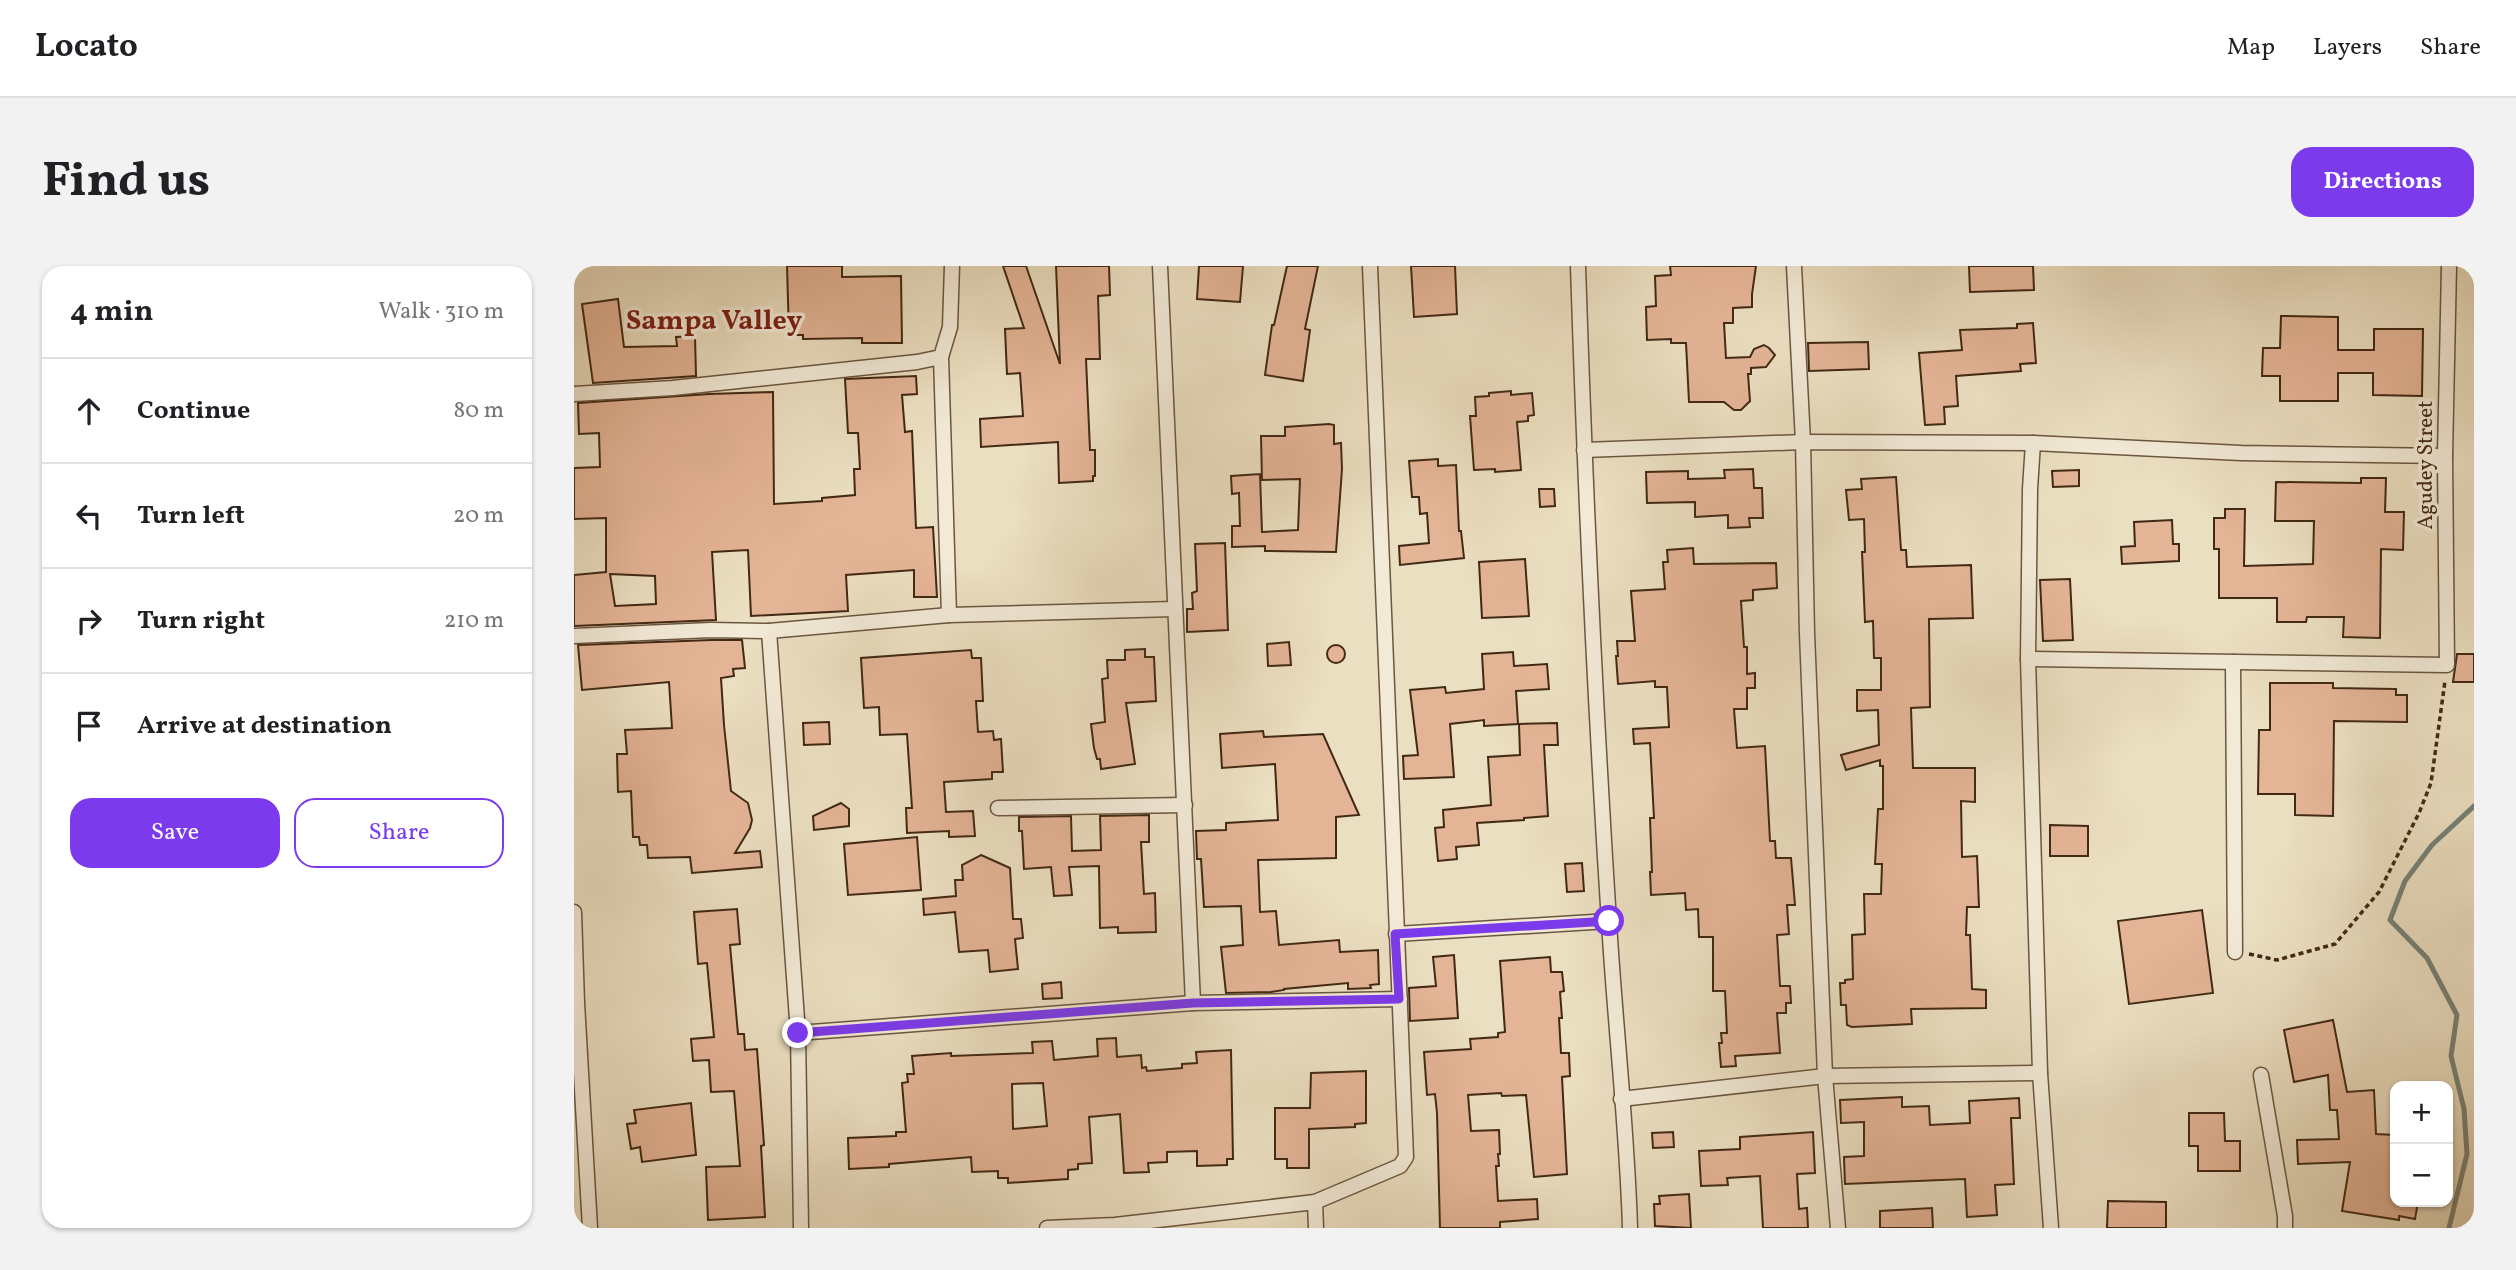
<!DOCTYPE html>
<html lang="en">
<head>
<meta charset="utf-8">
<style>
  :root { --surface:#fff; --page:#f2f2f2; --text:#202124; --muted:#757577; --line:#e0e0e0; --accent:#7c3aed }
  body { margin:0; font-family:Vollkorn,serif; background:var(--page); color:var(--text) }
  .controls { position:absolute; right:21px; bottom:21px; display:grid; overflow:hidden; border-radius:14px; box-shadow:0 2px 5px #0004 }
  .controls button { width:63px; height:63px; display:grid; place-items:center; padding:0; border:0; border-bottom:2px solid var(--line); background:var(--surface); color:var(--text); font:35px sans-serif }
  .stop { position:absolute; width:21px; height:21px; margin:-16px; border:5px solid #7c3aed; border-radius:50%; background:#fff }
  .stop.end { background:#7c3aed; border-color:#fff; box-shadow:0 2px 7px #0008 }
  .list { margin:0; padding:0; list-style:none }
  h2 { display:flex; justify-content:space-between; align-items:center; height:91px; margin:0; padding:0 28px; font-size:30px }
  h2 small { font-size:23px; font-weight:400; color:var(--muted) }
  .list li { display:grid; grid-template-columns:46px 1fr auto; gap:21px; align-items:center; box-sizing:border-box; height:105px; padding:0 28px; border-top:2px solid var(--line) }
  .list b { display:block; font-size:26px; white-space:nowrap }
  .list em { font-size:23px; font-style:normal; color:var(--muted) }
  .actions { display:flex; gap:14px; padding:21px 28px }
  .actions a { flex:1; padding:16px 0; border:2px solid var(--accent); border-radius:21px; text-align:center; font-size:24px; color:var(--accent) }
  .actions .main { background:var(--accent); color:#fff }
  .icon { flex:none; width:38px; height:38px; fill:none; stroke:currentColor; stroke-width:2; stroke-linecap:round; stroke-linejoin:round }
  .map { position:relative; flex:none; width:1900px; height:962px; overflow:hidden; border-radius:21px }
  header { display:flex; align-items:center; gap:42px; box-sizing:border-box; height:98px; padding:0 35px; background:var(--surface); border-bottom:2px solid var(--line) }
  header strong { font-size:33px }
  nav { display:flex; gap:38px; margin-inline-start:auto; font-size:24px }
  .intro { display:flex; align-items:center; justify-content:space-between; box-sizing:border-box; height:168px; padding:0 42px }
  h1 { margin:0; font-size:49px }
  .button { padding:18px 32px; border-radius:21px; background:var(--accent); color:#fff; font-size:24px; font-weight:700 }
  main { display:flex; gap:42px; padding:0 42px }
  aside { flex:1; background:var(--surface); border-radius:21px; box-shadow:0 2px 5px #0004 }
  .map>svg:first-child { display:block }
</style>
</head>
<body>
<header>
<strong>Locato</strong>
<nav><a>Map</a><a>Layers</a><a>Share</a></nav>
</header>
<div class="intro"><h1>Find us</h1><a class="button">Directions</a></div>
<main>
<aside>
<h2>4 min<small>Walk · 310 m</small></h2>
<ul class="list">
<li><svg class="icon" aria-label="ahead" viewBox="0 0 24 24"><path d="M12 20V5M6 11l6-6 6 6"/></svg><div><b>Continue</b></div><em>80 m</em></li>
<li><svg class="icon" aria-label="left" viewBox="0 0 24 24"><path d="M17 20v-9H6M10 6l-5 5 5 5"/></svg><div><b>Turn left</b></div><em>20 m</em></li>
<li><svg class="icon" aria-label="right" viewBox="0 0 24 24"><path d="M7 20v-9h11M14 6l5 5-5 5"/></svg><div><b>Turn right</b></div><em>210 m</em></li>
<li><svg class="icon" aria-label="arrive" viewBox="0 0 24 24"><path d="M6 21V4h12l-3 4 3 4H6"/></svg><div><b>Arrive at destination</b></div></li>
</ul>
<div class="actions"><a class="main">Save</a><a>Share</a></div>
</aside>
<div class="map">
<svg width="1900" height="962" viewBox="0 0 1900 962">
  <rect width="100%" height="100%" fill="#ebdfc1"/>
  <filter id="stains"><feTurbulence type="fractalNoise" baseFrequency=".00286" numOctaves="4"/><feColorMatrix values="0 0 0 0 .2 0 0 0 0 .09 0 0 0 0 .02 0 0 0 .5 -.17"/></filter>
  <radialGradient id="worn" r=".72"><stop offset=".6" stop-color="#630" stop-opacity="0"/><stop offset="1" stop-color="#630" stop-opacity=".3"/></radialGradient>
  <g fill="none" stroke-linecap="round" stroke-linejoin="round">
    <polyline stroke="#768177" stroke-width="5" points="1875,962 1893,888 1890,843 1877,790 1883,749 1853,692 1816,654 1831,615 1858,579 1900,540"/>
  </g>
  <g fill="#e4b496" stroke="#422914" stroke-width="2" fill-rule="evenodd">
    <polygon points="213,0 268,0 268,11 327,10 328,77 288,77 288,72 229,73 229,69 215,69"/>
    <polygon points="429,0 452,0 486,98 482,0 535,0 536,29 524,30 526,93 512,93 516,184 521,184 521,210 519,210 519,215 485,217 484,176 407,181 406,153 449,150 446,107 433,108 431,63 450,62"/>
    <polygon points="625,0 669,0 666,36 623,33"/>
    <polygon points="713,0 744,0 731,63 736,64 729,115 691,109 698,59 700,59"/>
    <polygon points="837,0 881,0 883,48 840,51"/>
    <polygon points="1096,0 1182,0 1178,28 1178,41 1159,42 1159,57 1150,57 1152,92 1176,91 1180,83 1190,79 1195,82 1201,89 1192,101 1177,102 1177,108 1174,108 1176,135 1167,144 1160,144 1150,136 1115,136 1112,77 1097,77 1097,73 1073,74 1072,41 1082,40 1081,10 1097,9"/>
    <polygon points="1395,0 1459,0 1460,24 1396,26"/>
    <polygon points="44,33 50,81 103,80 102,71 121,70 122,110 19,117 8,38"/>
    <polygon points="1707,50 1764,51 1764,84 1800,84 1800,63 1849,63 1848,130 1799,129 1799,107 1764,107 1764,135 1706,135 1706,110 1688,110 1689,82 1706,82"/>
    <polygon points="1459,57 1462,97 1446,98 1447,105 1382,110 1384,140 1370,141 1371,158 1351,159 1345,87 1388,84 1386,64 1443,62 1443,58"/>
    <polygon points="1294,76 1295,103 1235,105 1234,77"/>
    <path d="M 342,110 L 343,128 L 328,129 L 331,166 L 338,165 L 342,262 L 359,261 L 363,331 L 340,331 L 340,304 L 272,309 L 274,345 L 177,350 L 174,284 L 138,286 L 142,354 L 0,360 L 0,309 L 32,306 L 32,252 L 0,253 L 0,202 L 26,201 L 25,167 L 5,168 L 4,137 L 135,128 L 199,126 L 200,238 L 248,235 L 248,232 L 281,229 L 280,203 L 286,203 L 284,167 L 274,167 L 271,113 ZM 36,308 L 81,310 L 82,338 L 41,340 Z"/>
    <polygon points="937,125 937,129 958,127 960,149 954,150 954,155 943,156 947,204 921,206 921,203 900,204 896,150 902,150 901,131 915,130 915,127"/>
    <polygon points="755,158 760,159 760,178 767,177 768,203 762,286 691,285 691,280 658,281 658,260 666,260 665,227 658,228 657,210 686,208 688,266 724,264 726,213 688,214 687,170 711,170 711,161"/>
    <polygon points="864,193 864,200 882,199 885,265 887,265 890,292 826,299 825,280 855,277 853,247 846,248 845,231 838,231 835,195"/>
    <polygon points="1179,203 1180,222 1188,222 1189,252 1175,252 1176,261 1154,262 1154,249 1121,251 1121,236 1073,237 1072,206 1114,205 1114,213 1151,212 1150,204"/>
    <polygon points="1505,204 1505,220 1479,221 1478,205"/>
    <polygon points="1322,211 1327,284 1332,284 1333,301 1397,299 1399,352 1355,353 1356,441 1337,442 1339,502 1401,502 1401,536 1387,535 1388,591 1403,590 1405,641 1393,641 1392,669 1396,669 1398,723 1412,724 1412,742 1337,743 1338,758 1278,761 1273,759 1272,739 1267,739 1266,717 1271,717 1271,714 1279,713 1278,669 1291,668 1290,628 1307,628 1308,598 1301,598 1304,543 1309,543 1309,500 1306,500 1306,494 1272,504 1267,489 1305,479 1304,444 1283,445 1283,424 1307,424 1307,392 1300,392 1299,355 1291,356 1288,286 1291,286 1290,253 1275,254 1272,224 1288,223 1287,213"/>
    <polygon points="1787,212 1812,212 1811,246 1830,246 1829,284 1807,283 1806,372 1769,371 1770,351 1733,351 1732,356 1703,356 1703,332 1645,332 1645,283 1640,283 1640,252 1651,252 1651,243 1671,243 1670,300 1739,298 1740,255 1701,255 1702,216 1787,217"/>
    <polygon points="965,223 980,223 981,240 966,241"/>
    <polygon points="1598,254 1599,278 1605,278 1605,295 1548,298 1547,281 1561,280 1560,256"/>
    <polygon points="651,277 654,364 613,366 613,343 619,343 618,327 623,325 621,278"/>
    <polygon points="1119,282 1120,298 1202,297 1203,322 1179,324 1179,334 1167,335 1170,381 1173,381 1173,408 1181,407 1181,422 1173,422 1173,443 1160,443 1163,482 1191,480 1196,575 1201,575 1202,592 1217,592 1221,639 1213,639 1215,668 1203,669 1206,720 1216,720 1217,737 1212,737 1212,747 1203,747 1206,787 1161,790 1162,800 1147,801 1145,777 1148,777 1147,767 1153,767 1151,725 1139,725 1139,671 1125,671 1124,643 1112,644 1111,627 1077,629 1076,606 1078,606 1076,552 1080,552 1076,477 1060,478 1059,463 1095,461 1093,421 1081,421 1081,415 1044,418 1042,390 1044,390 1043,375 1061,375 1057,325 1091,323 1089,296 1094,296 1093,284"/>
    <polygon points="951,293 955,350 908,352 905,296"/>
    <polygon points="1496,313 1499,374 1469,375 1466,314"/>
    <polygon points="137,374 168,374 171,402 159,403 160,410 147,412 150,459 157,525 174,537 178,554 176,562 161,587 186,585 188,601 118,607 116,591 74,592 73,579 66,579 65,571 59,571 57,525 44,526 43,488 53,488 51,464 98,462 95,416 8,424 4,379"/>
    <polygon points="715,376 717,399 694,400 693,378"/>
    <circle cx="762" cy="388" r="9"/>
    <polygon points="571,383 571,391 580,391 582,435 552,437 561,498 527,503 526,493 523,493 520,482 517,458 531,456 528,413 534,412 533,394 551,394 551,384"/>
    <polygon points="397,384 398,392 407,392 409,435 402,435 404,466 419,465 420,474 427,473 429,506 418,506 418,513 370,516 372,546 399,545 401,570 375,571 375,565 333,567 332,542 338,542 333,468 306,469 305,441 290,442 287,392"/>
    <polygon points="939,386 940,400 973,398 975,423 942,425 944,458 910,460 910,454 876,458 880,511 830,513 829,490 844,489 836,424 871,421 872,427 910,423 908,388"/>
    <polygon points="1883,388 1900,388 1900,416 1879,416"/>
    <polygon points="1696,417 1759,417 1759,422 1822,423 1822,429 1833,429 1833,456 1760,455 1759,550 1721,549 1721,528 1684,528 1685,464 1696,464"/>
    <polygon points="255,456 256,478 230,479 229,457"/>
    <polygon points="983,457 984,479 970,479 974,550 950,552 950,554 903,557 905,579 882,581 883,593 864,595 861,562 870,561 869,544 917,539 914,491 946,489 945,458"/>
    <polygon points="689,465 690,471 749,468 785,549 762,551 762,592 684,594 686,646 702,645 705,679 765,674 766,686 804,684 805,718 796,719 797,722 774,723 774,717 710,723 710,724 697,726 652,727 647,681 669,679 667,640 630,641 627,593 623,593 622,565 652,564 652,557 704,554 701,498 648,502 646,468"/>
    <polygon points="267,537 275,543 275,560 240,564 239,550"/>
    <polygon points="575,549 575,576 567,576 570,628 581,627 582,666 544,667 544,661 526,662 525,600 495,601 498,629 480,630 477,601 450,603 448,565 445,565 445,551 497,550 498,585 527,584 526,550"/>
    <polygon points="1476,559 1514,560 1514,590 1476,590"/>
    <polygon points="343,571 347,624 274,629 270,578"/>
    <polygon points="407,589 436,602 439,653 447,653 449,672 441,673 444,703 416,706 414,684 385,686 381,646 350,649 349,633 382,630 381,614 389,614 388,599"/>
    <polygon points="1008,597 1010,625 993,626 991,598"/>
    <polygon points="163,643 166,678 156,679 164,768 170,768 171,784 183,783 190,879 187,880 191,951 134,954 132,901 166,900 160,825 137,826 135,794 119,795 117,773 140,771 133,697 124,698 120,646"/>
    <polygon points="1628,644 1639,727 1555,738 1544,655"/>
    <polygon points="880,689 884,752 836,755 835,722 862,720 859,691"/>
    <polygon points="976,691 977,706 988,706 990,725 986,726 988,752 985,752 987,787 995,787 996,810 988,811 993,908 960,911 952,829 928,830 927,827 894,829 897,865 925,864 926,888 924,888 925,900 922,900 924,935 963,933 964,953 926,956 926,962 866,962 863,847 861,828 853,829 850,786 897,783 896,773 924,771 924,767 931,766 926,695"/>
    <polygon points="487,716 488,732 469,733 468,718"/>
    <polygon points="1759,754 1773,826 1800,824 1802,868 1821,869 1821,936 1844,936 1841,953 1825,950 1825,954 1768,945 1776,896 1724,898 1723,874 1765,873 1763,844 1756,844 1754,809 1720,816 1710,764"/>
    <path d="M 542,772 L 543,791 L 567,789 L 568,802 L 572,801 L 573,805 L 608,802 L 608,798 L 623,797 L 622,786 L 657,784 L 659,893 L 653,893 L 653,899 L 623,900 L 623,885 L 593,886 L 593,896 L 574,897 L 575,906 L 550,907 L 546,848 L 515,851 L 518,897 L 504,898 L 504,903 L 494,904 L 494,913 L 434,917 L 434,912 L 424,912 L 424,905 L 398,906 L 397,891 L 315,898 L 315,901 L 275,903 L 274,872 L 322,870 L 322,866 L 332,866 L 328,817 L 334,816 L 333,808 L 340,808 L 338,790 L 377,787 L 377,790 L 459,787 L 458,776 L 478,775 L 480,794 L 524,790 L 523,773 ZM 469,817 L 473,860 L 439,863 L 438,818 Z"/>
    <polygon points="792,805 792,857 781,858 781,861 735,863 735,902 713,902 713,893 701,893 701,842 736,842 737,807"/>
    <polygon points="1328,831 1328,841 1355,840 1356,859 1396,857 1395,835 1445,832 1446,852 1437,852 1440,918 1421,919 1423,949 1393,951 1391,913 1271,918 1270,891 1290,890 1290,856 1267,857 1266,834"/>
    <polygon points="117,837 122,889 68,896 66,881 57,883 53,858 62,857 60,844"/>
    <polygon points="1615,847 1650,847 1651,875 1666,875 1666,905 1624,905 1624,880 1615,880"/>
    <polygon points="1099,866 1100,881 1079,882 1078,867"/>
    <polygon points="1239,866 1241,907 1223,908 1225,943 1233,942 1234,962 1189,962 1186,910 1153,912 1154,919 1127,920 1125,885 1166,883 1166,871"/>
    <polygon points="1115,928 1117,962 1081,960 1080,938 1086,938 1085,930"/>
    <polygon points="1534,935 1592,936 1592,962 1533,962"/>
    <polygon points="1358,942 1359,962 1306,962 1306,945"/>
  </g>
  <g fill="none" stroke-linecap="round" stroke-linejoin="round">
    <defs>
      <g id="street">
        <polyline points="586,0 619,737"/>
        <path d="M 1004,0 C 1011,219 1021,437 1035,656 C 1041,758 1053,860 1056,962"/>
        <polyline points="1220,0 1229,176 1233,367 1251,810 1264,962"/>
        <polyline points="0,128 99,122 343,96 367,91"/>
        <polyline points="1459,177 1456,223 1454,393 1466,807 1477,962"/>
        <polyline points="1010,184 1229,176 1459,177 1667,187 1871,190"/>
        <polyline points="375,349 367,91 376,61 378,0"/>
        <polyline points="195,365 224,767 227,962"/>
        <polyline points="0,370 137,364 195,365 375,349 600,343"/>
        <polyline points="1454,393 1873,399 1871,190 1875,0"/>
        <polyline points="1659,396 1661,686"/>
        <polyline points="424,542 611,539"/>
        <polyline points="0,646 3,737 16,962"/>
        <polyline points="822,668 1035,655"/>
        <polyline points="224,767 619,737 826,733"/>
        <polyline points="1687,809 1711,950 1711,962"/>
        <polyline points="1047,833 1251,810 1466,807"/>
        <polyline points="741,936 742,962"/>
        <polyline points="473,962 541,959 741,936 826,900 832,891 796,0"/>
      </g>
    </defs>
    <use href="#street" stroke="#6c563f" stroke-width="17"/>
    <polyline stroke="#422914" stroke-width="3.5" stroke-dasharray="5 3.5" stroke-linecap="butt" points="1675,688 1703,694 1761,678 1805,626 1845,547 1857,517 1871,415"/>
    <use href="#street" stroke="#f2ead7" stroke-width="14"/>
  </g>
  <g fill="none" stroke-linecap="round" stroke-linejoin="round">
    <polyline stroke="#7c3aed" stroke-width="9" points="224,767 619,737 825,733 821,668 1035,655"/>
  </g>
  <g text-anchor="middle" stroke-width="7" stroke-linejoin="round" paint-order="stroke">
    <g font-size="21" fill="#422914" stroke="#f2ead7">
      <text transform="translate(1851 199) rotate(-90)" y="7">Agudey Street</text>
    </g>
    <g font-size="28" font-weight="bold" fill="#7a1f14" stroke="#f2ead7">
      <text x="140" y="63">Sampa Valley</text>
    </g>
  </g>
  <rect width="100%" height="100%" filter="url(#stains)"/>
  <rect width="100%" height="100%" fill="url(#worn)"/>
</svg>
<div class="controls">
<button>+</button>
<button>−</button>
</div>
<div class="stop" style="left:1035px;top:655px"></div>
<div class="stop end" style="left:224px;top:767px"></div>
</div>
</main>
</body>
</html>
